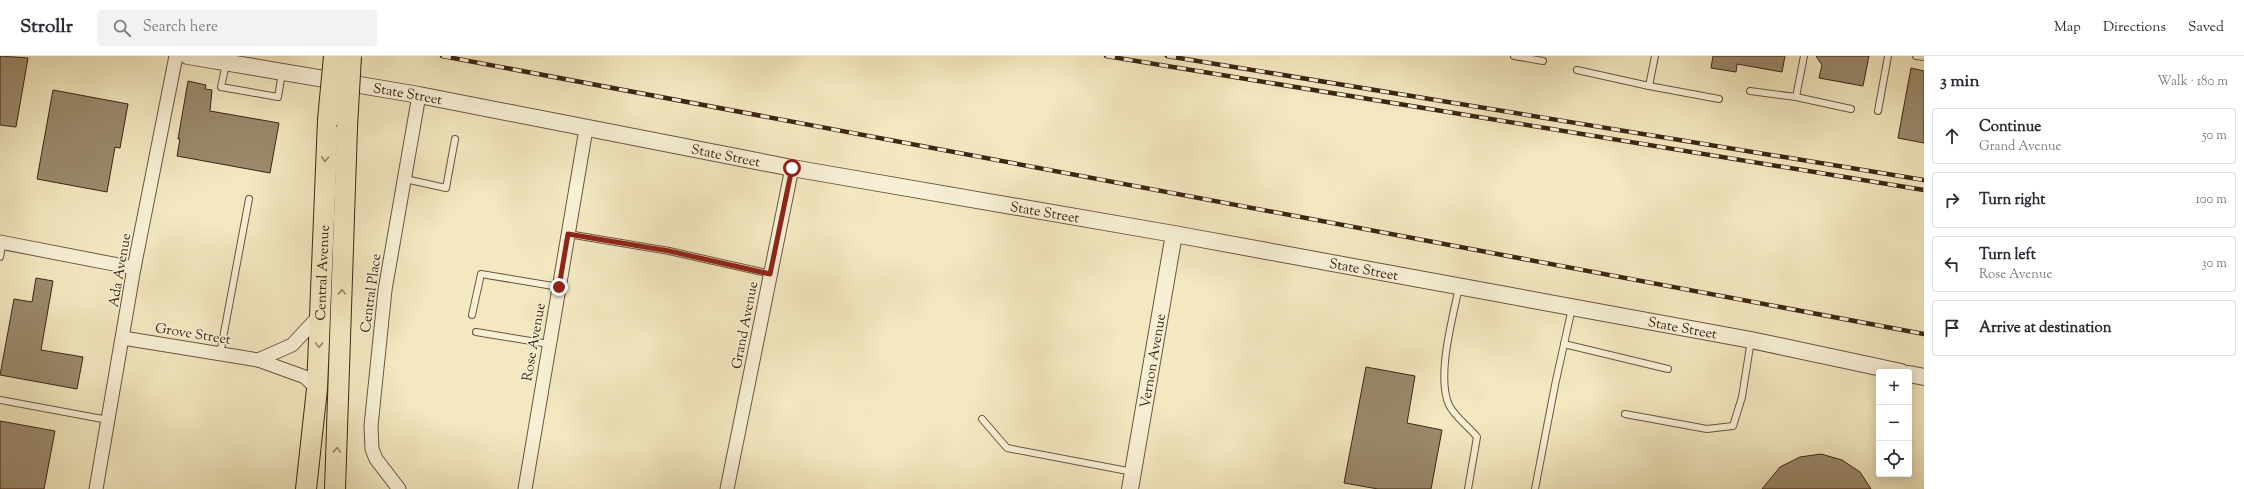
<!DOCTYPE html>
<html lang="en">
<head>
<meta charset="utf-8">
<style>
  :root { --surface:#fff; --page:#f2f2f3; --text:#2b2b33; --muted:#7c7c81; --line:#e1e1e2 }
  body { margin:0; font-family:"Sorts Mill Goudy",serif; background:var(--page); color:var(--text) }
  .controls { position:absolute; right:12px; bottom:12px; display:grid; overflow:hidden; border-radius:4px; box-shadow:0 2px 10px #0003 }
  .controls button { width:36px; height:36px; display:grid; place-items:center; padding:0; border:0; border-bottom:1px solid var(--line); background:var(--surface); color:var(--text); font:20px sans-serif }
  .stop { position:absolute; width:12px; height:12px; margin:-9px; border:3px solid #8f2418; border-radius:50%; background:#fff }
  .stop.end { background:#8f2418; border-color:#fff; box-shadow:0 1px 4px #0008 }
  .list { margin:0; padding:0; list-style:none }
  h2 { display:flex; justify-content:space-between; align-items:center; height:52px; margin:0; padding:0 16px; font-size:17px }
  h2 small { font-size:13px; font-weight:400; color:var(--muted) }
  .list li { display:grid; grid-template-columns:26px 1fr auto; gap:12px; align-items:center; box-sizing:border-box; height:56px; margin:0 8px 8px; padding:0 8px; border:1px solid var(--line); border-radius:4px }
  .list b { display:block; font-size:15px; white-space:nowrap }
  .list p { margin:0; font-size:13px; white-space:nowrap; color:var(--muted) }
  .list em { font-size:13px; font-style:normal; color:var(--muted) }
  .icon { flex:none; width:22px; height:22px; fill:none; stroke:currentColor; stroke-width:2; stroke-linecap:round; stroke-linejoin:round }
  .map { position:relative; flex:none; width:1924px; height:433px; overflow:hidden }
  header { display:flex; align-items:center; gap:24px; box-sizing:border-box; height:56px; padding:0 20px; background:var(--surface); border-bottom:1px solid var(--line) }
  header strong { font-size:19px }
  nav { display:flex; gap:22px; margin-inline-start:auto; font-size:14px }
  .search { width:280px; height:36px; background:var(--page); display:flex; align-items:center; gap:10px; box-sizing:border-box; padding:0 14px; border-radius:4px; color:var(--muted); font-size:15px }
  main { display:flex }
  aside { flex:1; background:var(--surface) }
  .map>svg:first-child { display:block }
</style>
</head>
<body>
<header>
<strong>Strollr</strong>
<div class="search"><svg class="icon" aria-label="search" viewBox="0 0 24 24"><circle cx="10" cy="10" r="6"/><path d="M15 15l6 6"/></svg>Search here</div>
<nav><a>Map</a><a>Directions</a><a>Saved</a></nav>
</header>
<main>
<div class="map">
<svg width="1924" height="433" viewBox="0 0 1924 433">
  <rect width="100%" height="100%" fill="#f3e8c0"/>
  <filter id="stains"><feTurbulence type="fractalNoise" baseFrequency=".005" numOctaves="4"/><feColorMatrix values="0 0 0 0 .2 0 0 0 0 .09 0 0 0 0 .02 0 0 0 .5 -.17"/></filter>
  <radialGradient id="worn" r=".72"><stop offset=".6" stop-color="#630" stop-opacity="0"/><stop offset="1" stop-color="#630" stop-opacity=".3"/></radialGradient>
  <g fill="#9b8a6d" stroke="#3c2513">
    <polygon points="0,0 28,2 16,71 0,69"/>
    <polygon points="1713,0 1785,0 1782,16 1737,8 1736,16 1711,12"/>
    <polygon points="1816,0 1869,0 1863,30 1819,22 1822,9"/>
    <polygon points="1911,12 1924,15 1924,87 1898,82"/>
    <polygon points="188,25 206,29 205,33 212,34 210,55 279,67 270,117 177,100 180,83 178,83"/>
    <polygon points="53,34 128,48 120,92 115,91 107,136 37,123"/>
    <polygon points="36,222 53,225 41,294 83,301 77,333 0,319 14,243 32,246"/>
    <polygon points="1366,311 1415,320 1407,367 1442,374 1431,433 1378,433 1344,427"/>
    <polygon points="0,365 55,375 44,433 0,433"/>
    <polygon points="1821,398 1842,404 1860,416 1871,433 1762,433 1780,411 1800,401"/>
  </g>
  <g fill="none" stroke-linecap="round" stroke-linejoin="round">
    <defs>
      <g id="service">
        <polyline points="1514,0 1543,5"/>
        <polyline points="1804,0 1796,41 1851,53"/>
        <polyline points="1916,0 1924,1"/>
        <polyline points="226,8 221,31 278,41 282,17"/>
        <polyline points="1577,14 1649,30 1655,0"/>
        <polyline points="1649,30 1719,43"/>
        <polyline points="1750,35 1796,41"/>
        <polyline points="1878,55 1888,0"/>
        <polyline points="405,123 446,132 455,83"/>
        <polyline points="568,178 669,195 771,218"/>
        <polyline points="0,201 3,186"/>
        <path d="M 1459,231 C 1453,261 1436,320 1449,349 C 1455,361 1468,370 1477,381 L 1468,433"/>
        <polyline points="472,259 481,218 559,231"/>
        <polyline points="476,276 549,288"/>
        <polyline points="1564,288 1668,313"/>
        <polyline points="220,298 249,143"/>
        <polyline points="0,344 108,364"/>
        <polyline points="1625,358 1707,373 1733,370 1742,341 1751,284"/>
        <polyline points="982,363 1007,392 1133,416"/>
        <polyline points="1535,433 1555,329 1572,252"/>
      </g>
      <g id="minor">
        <polyline points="0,186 134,212"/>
        <polyline points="123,282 258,304 305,321 317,333"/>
        <polyline points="258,304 292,289 320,259"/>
        <polyline points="96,433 134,212 176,0"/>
        <polyline points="399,433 376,403 372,393 371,370 385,234 419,39"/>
        <polyline points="525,433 586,73"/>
        <polyline points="727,433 792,112"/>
      </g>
      <g id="tertiary">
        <path id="s1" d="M 188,0 L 419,39 L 792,112 L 1174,178 L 1751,284 L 1901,316"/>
        <polyline points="1909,318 1924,321"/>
        <path id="s2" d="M 1130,433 L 1174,178"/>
      </g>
      <g id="primary">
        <path id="s3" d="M 306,433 L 317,333 L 328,64"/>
        <polyline points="335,433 347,71"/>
      </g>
    </defs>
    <use href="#service" stroke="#6a563e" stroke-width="8"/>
    <use href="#minor" stroke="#6a563e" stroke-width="15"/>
    <use href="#tertiary" stroke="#6a563e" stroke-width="18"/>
    <use href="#primary" stroke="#3c2513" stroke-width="22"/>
    <use href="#service" stroke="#f7f0d6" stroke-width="6"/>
    <use href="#minor" stroke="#f7f0d6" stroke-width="13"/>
    <use href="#tertiary" stroke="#f7f0d6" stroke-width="16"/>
    <use href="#primary" stroke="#f3e8c0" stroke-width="20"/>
    <defs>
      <g id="rail">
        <polyline points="442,0 1924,278"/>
        <polyline points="1106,0 1924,134"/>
        <polyline points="1167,0 1924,124"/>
      </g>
    </defs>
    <use href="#rail" stroke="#3c2513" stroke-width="4.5"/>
    <use href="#rail" stroke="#f7f0d6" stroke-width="3" stroke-dasharray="9" stroke-linecap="butt"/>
    <defs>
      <g id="primary-bridge">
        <polyline points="328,64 334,0"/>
        <polyline points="347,71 351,0"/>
      </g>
    </defs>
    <use href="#primary-bridge" stroke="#3c2513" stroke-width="22" stroke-linecap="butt"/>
    <use href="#primary-bridge" stroke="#f3e8c0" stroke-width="20"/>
  </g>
  <defs><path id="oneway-chevron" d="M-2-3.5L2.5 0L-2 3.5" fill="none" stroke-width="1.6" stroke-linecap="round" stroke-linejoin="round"/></defs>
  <g stroke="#98866a">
    <use href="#oneway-chevron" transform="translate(325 103) rotate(94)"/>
    <use href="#oneway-chevron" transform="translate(342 236) rotate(-88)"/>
    <use href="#oneway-chevron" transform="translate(319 289) rotate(92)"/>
    <use href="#oneway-chevron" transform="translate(337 394) rotate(-88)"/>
  </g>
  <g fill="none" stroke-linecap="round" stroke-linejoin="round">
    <polyline stroke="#8f2418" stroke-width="5" points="559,231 568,178 669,195 770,218 792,112"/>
  </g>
  <g text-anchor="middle" stroke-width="3" stroke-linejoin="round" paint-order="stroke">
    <g font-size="14" fill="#3c2513" stroke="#f7f0d6">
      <text dy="5" stroke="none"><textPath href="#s1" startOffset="223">State Street</textPath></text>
      <text dy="5" stroke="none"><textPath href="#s1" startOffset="547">State Street</textPath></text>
      <text dy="5" stroke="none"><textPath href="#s1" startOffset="871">State Street</textPath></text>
      <text dy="5" stroke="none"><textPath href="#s1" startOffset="1195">State Street</textPath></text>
      <text transform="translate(119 214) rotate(-80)" y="5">Ada Avenue</text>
      <text dy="5" stroke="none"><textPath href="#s3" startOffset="217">Central Avenue</textPath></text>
      <text transform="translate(370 237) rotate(-82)" y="5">Central Place</text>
      <text transform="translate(744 269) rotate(-79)" y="5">Grand Avenue</text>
      <text dy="5" stroke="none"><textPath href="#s1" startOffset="1519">State Street</textPath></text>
      <text transform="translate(193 277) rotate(9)" y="5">Grove Street</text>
      <text transform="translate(533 286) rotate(-80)" y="5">Rose Avenue</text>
      <text dy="5" stroke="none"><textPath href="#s2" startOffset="130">Vernon Avenue</textPath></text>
    </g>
  </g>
  <rect width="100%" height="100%" filter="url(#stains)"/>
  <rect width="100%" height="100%" fill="url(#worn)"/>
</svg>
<div class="controls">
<button>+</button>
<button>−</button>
<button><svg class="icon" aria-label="locate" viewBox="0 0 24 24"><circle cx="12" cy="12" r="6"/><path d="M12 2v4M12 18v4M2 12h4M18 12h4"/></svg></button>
</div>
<div class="stop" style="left:792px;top:112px"></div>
<div class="stop end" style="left:559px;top:231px"></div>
</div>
<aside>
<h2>3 min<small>Walk · 180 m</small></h2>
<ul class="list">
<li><svg class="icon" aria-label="ahead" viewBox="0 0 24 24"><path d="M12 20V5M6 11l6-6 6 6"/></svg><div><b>Continue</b><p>Grand Avenue</p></div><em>50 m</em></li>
<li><svg class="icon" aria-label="right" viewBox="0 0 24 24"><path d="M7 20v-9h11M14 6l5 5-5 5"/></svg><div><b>Turn right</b></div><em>100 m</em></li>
<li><svg class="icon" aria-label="left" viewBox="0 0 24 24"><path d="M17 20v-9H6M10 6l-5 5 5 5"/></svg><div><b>Turn left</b><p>Rose Avenue</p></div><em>30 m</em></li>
<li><svg class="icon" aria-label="arrive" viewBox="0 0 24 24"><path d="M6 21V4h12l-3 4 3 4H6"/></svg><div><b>Arrive at destination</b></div></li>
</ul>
</aside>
</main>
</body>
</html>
